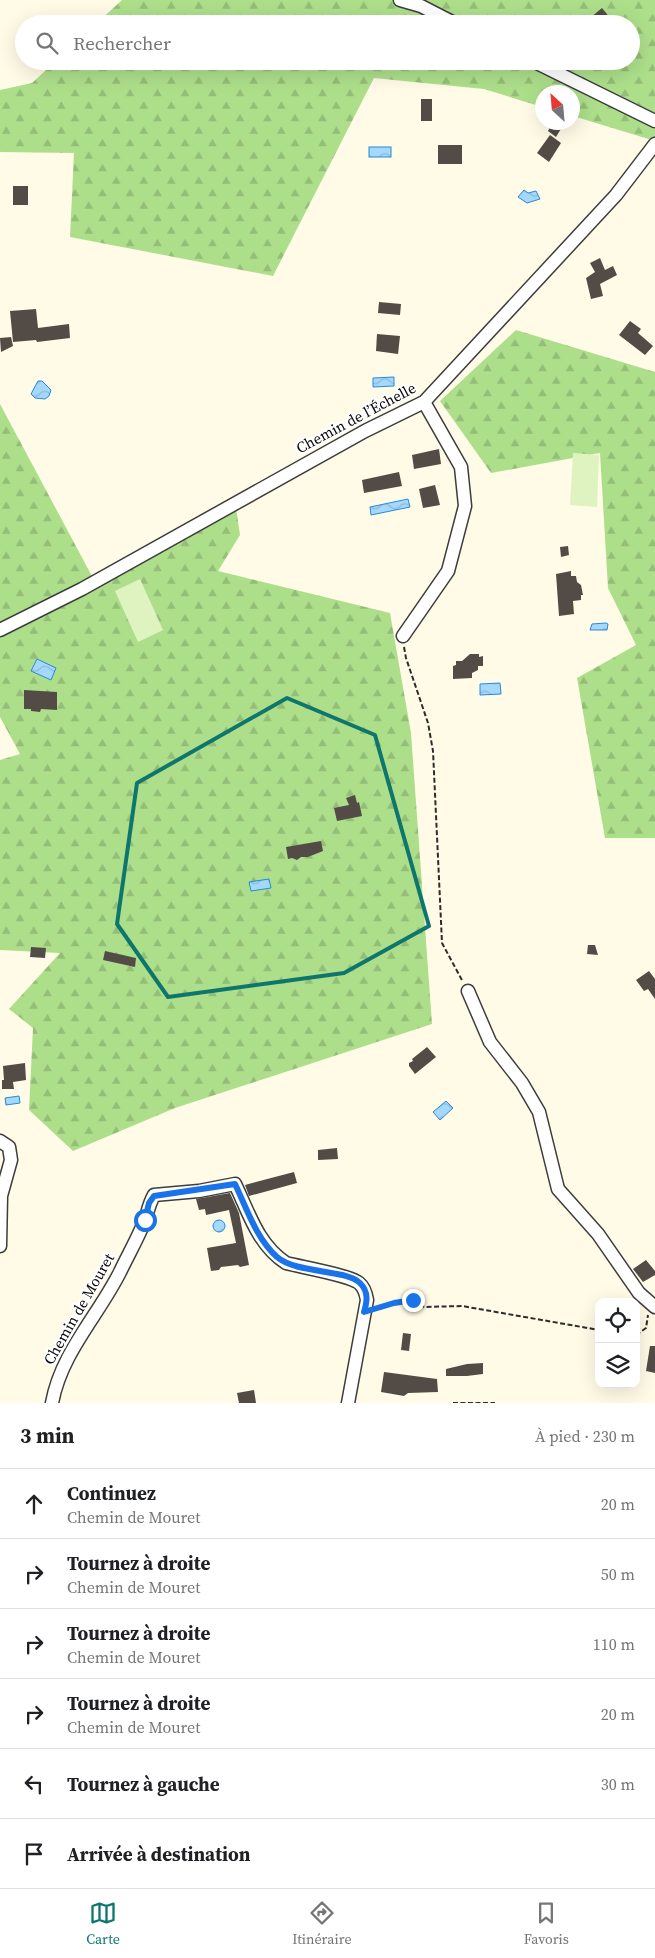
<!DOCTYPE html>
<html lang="fr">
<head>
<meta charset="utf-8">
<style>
  :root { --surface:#fff; --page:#f6f6f6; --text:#202124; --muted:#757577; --line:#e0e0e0; --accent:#0f766e }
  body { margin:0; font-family:"Source Serif 4",serif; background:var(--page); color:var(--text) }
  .controls { position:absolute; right:15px; bottom:15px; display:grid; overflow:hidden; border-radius:10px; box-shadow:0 5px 20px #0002 }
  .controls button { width:45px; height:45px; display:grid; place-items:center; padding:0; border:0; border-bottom:1px solid var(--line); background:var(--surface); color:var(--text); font:25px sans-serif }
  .compass { position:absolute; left:535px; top:85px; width:45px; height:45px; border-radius:50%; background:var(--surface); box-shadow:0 5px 20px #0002; rotate:334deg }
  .stop { position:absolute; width:15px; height:15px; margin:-11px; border:4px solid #1a73e8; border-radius:50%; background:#fff }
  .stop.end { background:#1a73e8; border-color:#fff; box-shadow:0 1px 5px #0008 }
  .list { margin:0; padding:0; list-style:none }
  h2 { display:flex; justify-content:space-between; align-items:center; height:65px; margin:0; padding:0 20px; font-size:21px }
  h2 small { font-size:16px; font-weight:400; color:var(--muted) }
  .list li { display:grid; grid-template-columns:32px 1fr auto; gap:15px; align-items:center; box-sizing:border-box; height:70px; padding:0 20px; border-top:1px solid var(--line) }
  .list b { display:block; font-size:19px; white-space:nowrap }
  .list p { margin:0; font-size:16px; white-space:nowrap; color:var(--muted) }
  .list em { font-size:16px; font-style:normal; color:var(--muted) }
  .icon { flex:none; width:28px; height:28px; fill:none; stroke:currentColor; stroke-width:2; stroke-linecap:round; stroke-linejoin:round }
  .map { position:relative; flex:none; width:655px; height:1403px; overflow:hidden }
  .search { position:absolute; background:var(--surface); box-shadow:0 5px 20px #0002; left:15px; right:15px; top:15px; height:55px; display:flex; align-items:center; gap:12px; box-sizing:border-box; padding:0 18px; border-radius:28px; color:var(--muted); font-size:19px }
  .sheet { height:485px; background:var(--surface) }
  nav { display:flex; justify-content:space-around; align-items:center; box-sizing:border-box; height:70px; border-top:1px solid var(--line); background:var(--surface); font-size:14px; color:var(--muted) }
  nav a { display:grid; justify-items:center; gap:2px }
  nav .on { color:var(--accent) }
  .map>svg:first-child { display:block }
</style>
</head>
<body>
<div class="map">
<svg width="655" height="1403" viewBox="0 0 655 1403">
  <defs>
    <pattern id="forest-firs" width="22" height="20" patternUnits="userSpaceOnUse" patternTransform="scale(1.25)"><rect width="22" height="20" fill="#addf8b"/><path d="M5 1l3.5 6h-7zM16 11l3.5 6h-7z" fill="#94be77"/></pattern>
    <pattern id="water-waves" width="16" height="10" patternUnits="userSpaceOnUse" patternTransform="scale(1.25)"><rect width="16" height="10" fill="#a5d8fd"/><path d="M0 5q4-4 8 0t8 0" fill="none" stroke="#8db8d8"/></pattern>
  </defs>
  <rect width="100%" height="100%" fill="#fffbe7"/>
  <g fill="url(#forest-firs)">
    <polygon points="122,0 655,0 655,141 573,116 572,92 542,92 542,107 484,89 374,78 273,276 70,237 74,153 0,152 0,90 32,83 56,61 631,61 631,24 96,24"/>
    <polygon points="516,330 655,372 655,838 605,838 577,678 636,645 608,588 600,453 491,473 440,401"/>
    <polygon points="0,404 94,580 235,501 240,535 218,571 390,613 411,733 432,1024 175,1108 73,1151 29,1110 33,1028 9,1009 60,953 0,950 0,760 20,754 0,717"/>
  </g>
  <g fill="#dff3c0">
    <polygon points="573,453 599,455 597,507 570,505"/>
    <polygon points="140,579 163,630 138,642 115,591"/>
  </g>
  <g fill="url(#water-waves)" stroke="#258adb">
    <rect x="369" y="147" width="22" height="10"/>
    <polygon points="524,190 528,193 536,191 540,199 527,203 518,197"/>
    <polygon points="394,377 394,386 373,387 373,378"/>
    <polygon points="38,381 42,381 51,390 49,396 45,399 35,398 31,394"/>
    <polygon points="408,499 410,507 371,515 370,507"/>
    <polygon points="606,623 608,624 607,630 590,630 592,624"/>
    <polygon points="37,659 56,668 51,680 31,671"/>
    <polygon points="500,683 501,694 480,695 480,684"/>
    <polygon points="269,879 271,888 251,891 249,882"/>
    <polygon points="19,1096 20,1103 6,1105 5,1098"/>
    <polygon points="446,1101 453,1108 440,1120 433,1112"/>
    <circle cx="219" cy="1226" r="6"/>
  </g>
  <g fill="#534b45">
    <polygon points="602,8 615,24 595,24 590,18"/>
    <rect x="421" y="99" width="11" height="22"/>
    <polygon points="553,122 565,122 556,137 548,131"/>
    <polygon points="550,135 561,143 549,162 537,153"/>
    <rect x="438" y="145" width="24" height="19"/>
    <rect x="13" y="186" width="15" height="19"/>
    <polygon points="600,258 605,270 613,266 617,275 600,284 603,296 591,299 586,278 595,272 590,263"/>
    <polygon points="379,302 401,304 400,315 378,313"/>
    <polygon points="36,309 38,328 69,324 70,338 37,342 36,340 13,342 10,311"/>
    <polygon points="630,321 641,329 638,333 653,346 645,355 619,335"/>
    <polygon points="377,334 400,336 398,354 376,351"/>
    <polygon points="11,337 13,346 1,352 0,338"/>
    <polygon points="439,449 441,464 414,469 412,455"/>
    <polygon points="399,472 402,486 364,493 362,480"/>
    <polygon points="435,485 440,505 423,508 419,489"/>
    <polygon points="568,546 569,555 561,557 560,547"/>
    <polygon points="571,571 571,576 576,576 577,582 581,585 583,595 581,595 581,600 573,601 574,614 559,616 556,574"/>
    <polygon points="470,654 479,654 479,657 483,656 483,666 478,666 478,670 472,673 472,678 453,679 453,666 456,665 456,661 462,661"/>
    <polygon points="24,690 57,692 57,710 41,709 40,712 31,711 31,709 24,709"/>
    <polygon points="355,795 357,803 359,802 362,816 337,821 334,808 349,805 346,798"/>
    <polygon points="321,841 323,851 308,857 301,857 297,860 292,858 288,859 286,847"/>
    <polygon points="588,945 595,945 598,955 587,954"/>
    <polygon points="31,947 46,948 45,958 30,957"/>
    <polygon points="105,951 136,958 135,967 103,960"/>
    <polygon points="649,971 655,979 655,999 648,989 644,991 636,980"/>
    <polygon points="427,1047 436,1057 415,1074 409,1066 409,1063 413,1061 412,1059"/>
    <polygon points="25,1063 26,1080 13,1082 14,1089 2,1089 2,1080 4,1080 3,1066"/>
    <polygon points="337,1148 338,1159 318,1160 318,1150"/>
    <polygon points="294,1172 297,1183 249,1196 245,1185"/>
    <polygon points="230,1193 239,1213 249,1265 240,1267 238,1265 221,1267 219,1270 211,1271 207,1248 236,1243 229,1210 206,1215 205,1209 199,1210 196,1199"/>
    <polygon points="646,1260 655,1271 655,1275 643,1282 633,1269"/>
    <polygon points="403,1333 411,1334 409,1351 401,1350"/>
    <polygon points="650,1346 655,1346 655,1373 646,1371"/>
    <polygon points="483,1363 483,1374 467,1376 446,1376 446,1369 467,1364"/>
    <polygon points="384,1372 437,1379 438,1392 408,1393 404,1396 381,1392"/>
    <polygon points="254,1390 256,1403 239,1403 237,1393"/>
  </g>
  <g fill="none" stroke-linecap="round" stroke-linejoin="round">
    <defs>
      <g id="street">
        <polyline points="400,0 421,6 456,24"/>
        <polyline points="533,61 655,121"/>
        <polyline points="0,630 82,589 365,431 424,402 616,195 655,144"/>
        <polyline points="403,636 448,571 465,506 461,467 424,402"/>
        <polyline points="468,991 490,1042 522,1083 539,1112 558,1189 598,1234 639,1293 655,1307"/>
        <polyline points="0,1141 9,1147 11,1160 1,1196 0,1246"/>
        <path d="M 52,1403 C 61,1353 98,1316 120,1272 C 128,1255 138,1238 145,1220 C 148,1211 149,1204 154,1195 L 199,1191 L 235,1184 C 249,1213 258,1245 286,1263 C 301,1267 349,1275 359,1283 C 364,1287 366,1294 367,1300 L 348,1403"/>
      </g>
    </defs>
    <use href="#street" stroke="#3d3d3d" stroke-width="15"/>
    <g stroke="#2c2c2c" stroke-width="2" stroke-dasharray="5 2.5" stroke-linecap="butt">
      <polyline points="404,647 406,658 428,723 433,751 442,943 463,982"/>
      <polyline points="377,1308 413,1300 424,1307 462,1306 599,1330"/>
      <polyline points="636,1335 646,1328 648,1315"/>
      <polyline points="453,1403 495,1403"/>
    </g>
    <use href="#street" stroke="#fff" stroke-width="12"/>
  </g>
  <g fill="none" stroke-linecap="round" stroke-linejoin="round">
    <path stroke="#1a73e8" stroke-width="6" d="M 145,1220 L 149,1203 L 154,1196 L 235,1184 C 247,1209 256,1238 277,1257 C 297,1274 346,1269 360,1283 C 369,1292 367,1302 364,1312 L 394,1303 L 413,1300"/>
  </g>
  <path fill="none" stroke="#0f766e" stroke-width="4" stroke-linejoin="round" d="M 287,698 L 375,735 L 429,926 L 344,973 L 168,997 L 117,924 L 137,783 Z"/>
  <g text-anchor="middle" stroke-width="5" stroke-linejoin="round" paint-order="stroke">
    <g font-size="15" fill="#0a0a0a" stroke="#fff">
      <text transform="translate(356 418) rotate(-28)" y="5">Chemin de l’Échelle</text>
      <text transform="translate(79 1309) rotate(-60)" y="5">Chemin de Mouret</text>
    </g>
  </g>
</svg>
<div class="controls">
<button><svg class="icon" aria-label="locate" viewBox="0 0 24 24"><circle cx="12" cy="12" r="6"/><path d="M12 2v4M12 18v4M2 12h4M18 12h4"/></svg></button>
<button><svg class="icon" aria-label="layers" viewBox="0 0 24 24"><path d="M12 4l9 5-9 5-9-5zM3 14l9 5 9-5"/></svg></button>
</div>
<svg class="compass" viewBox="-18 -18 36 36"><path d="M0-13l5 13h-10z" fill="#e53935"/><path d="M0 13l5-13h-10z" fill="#757577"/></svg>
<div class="stop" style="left:145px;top:1220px"></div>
<div class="stop end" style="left:413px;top:1300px"></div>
<div class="search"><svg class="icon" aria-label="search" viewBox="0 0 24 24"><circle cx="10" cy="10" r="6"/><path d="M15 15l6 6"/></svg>Rechercher</div>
</div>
<section class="sheet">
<h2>3 min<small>À pied · 230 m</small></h2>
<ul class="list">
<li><svg class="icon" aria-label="ahead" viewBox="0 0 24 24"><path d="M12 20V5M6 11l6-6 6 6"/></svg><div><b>Continuez</b><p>Chemin de Mouret</p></div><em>20 m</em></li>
<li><svg class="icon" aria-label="right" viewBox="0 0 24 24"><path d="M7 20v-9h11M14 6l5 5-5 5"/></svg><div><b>Tournez à droite</b><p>Chemin de Mouret</p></div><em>50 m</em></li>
<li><svg class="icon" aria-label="right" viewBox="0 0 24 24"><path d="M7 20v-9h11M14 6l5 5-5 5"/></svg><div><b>Tournez à droite</b><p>Chemin de Mouret</p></div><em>110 m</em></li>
<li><svg class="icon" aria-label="right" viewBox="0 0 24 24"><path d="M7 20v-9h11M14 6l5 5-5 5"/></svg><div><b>Tournez à droite</b><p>Chemin de Mouret</p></div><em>20 m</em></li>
<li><svg class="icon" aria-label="left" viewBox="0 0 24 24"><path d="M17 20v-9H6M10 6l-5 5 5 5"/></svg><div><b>Tournez à gauche</b></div><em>30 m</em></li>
<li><svg class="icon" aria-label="arrive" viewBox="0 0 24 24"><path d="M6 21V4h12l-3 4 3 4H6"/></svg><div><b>Arrivée à destination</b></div></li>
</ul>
</section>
<nav>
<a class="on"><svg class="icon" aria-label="map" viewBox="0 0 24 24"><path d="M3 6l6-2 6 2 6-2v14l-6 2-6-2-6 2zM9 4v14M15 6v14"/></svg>Carte</a>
<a><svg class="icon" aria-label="directions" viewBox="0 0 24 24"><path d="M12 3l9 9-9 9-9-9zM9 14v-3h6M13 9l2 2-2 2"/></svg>Itinéraire</a>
<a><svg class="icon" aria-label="saved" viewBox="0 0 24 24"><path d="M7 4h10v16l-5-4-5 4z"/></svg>Favoris</a>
</nav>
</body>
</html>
